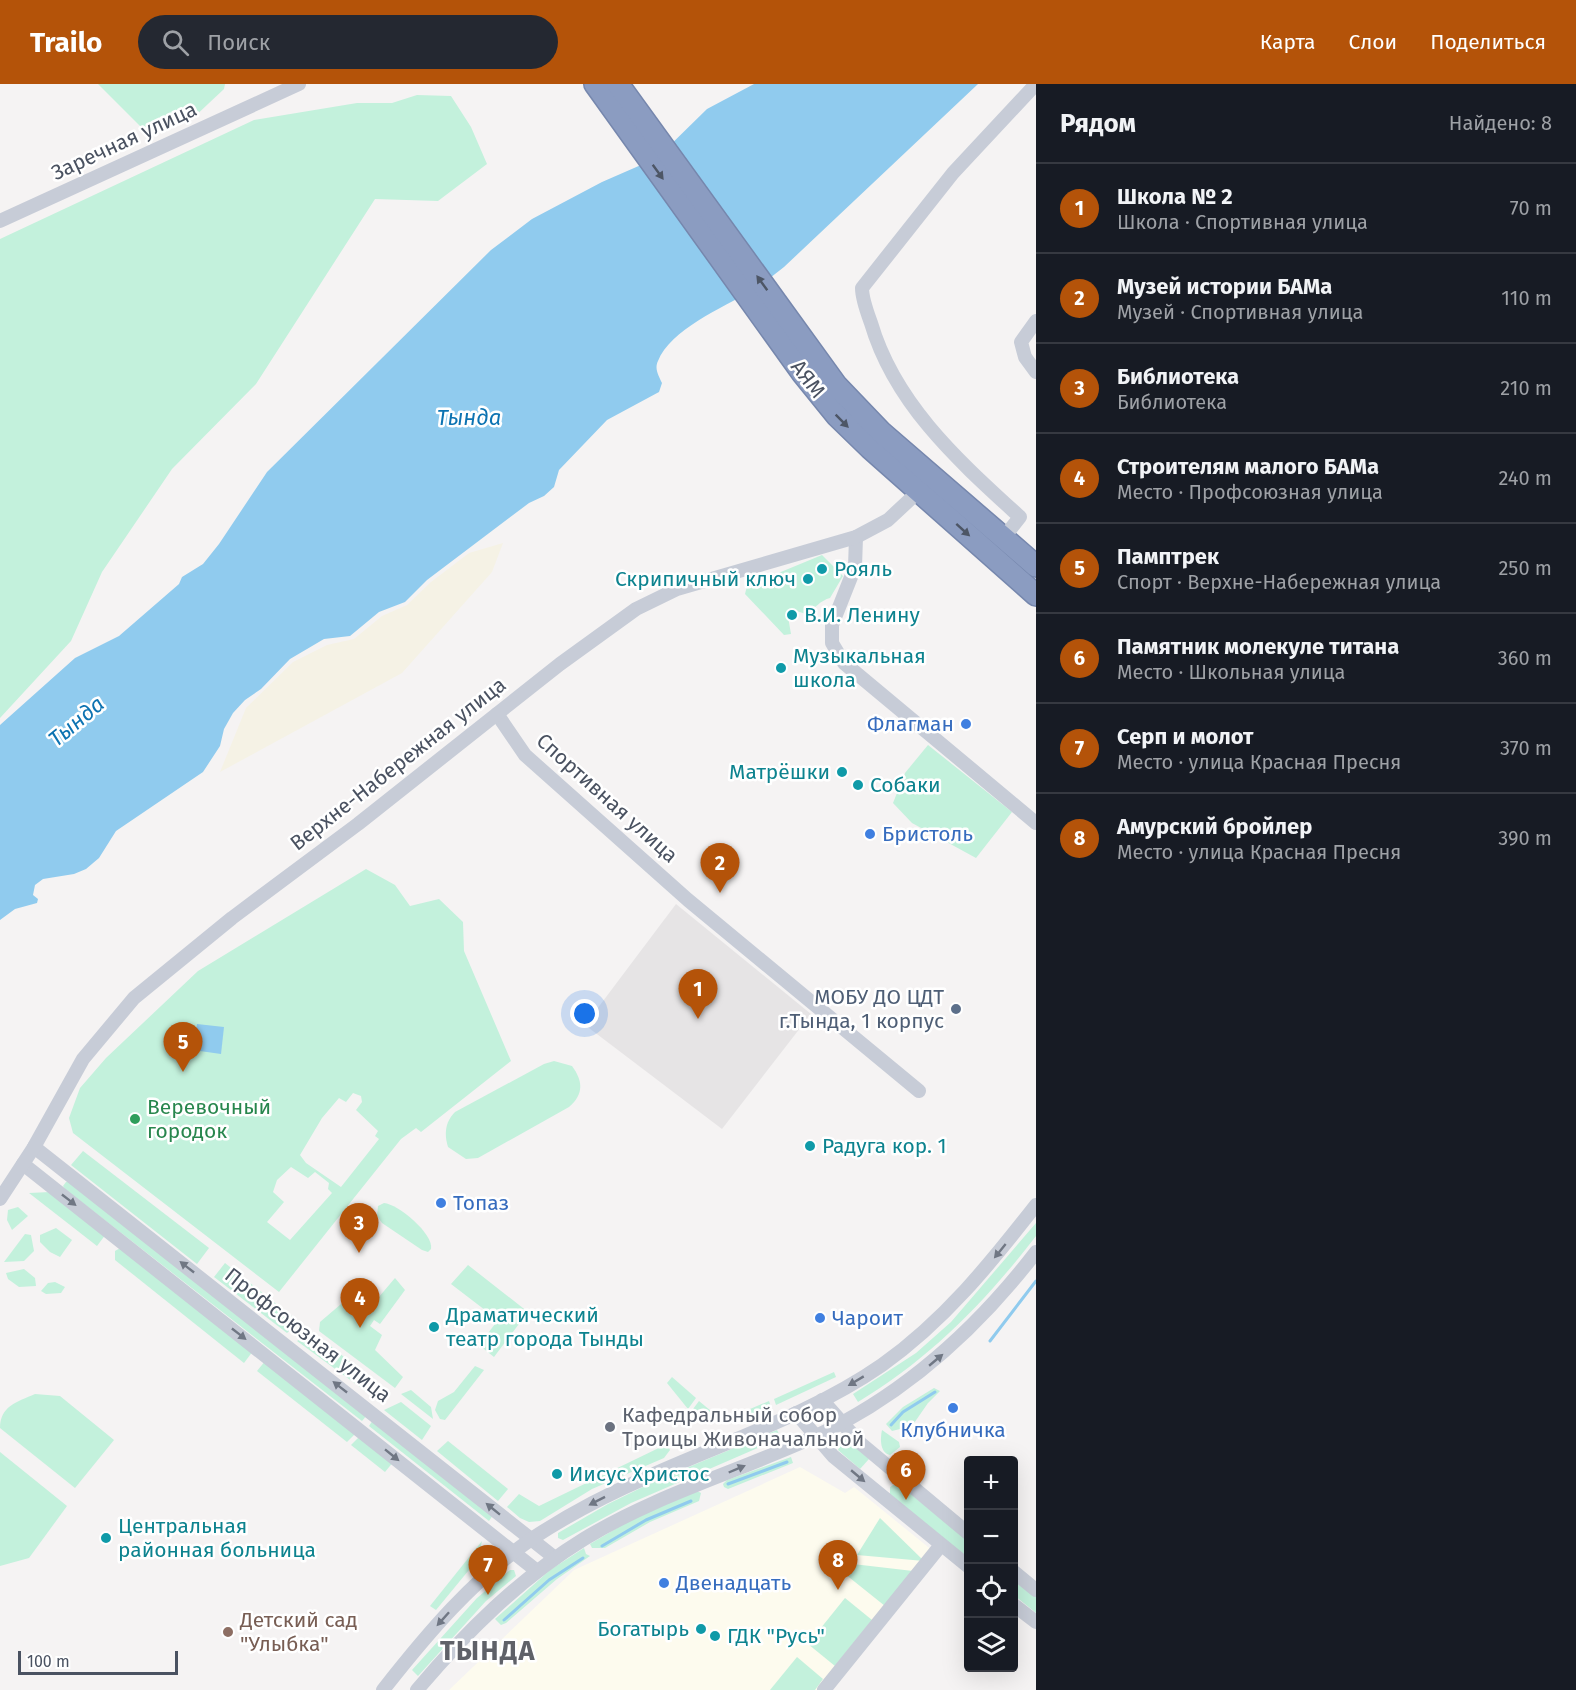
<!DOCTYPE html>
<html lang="ru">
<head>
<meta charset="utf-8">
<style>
  :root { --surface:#171b24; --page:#242831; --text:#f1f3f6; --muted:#9ea1a6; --line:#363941; --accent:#b45309 }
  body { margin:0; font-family:"Fira Sans",sans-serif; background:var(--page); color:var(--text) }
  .controls { position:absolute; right:18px; bottom:18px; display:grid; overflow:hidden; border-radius:6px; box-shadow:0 6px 24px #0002 }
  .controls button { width:54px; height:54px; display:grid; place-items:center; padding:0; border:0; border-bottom:2px solid var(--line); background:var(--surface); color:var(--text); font:30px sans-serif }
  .scale { position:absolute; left:18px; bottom:15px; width:160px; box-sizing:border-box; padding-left:6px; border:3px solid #4a5261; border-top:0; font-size:16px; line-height:21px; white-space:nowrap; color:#4a5261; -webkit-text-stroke:4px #fff; paint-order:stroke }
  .you { position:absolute; left:585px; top:930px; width:21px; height:21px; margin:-15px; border:4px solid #fff; border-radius:50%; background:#1a73e8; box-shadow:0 0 0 9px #1a73e833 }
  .badge { display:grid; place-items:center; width:39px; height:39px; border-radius:50%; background:var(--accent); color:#fff; font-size:20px; font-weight:700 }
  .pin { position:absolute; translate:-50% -50px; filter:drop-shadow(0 2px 3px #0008) }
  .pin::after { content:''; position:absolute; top:32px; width:21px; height:18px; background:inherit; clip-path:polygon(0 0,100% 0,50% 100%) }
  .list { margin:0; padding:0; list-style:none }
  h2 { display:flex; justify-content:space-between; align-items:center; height:78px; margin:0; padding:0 24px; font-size:26px }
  h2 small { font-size:20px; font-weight:400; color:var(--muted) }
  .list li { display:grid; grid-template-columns:39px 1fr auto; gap:18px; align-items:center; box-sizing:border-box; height:90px; padding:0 24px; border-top:2px solid var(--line) }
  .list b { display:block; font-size:22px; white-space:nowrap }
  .list p { margin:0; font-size:20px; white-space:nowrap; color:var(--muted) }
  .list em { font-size:20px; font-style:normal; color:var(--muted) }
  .icon { flex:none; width:33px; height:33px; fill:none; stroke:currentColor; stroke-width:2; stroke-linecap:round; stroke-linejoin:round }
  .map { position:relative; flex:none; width:1036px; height:1606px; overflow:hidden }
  header { display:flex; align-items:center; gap:36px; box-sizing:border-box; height:84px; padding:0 30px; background:var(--accent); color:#fff }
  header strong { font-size:28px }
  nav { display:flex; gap:33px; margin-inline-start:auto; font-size:21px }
  .search { width:420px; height:54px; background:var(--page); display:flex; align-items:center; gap:15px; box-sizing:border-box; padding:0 21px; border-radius:33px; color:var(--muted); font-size:22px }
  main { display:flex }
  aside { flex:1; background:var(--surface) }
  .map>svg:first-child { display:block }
</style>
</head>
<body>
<header>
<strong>Trailo</strong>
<div class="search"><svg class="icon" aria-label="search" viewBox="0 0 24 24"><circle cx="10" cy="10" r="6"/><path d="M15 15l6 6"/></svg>Поиск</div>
<nav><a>Карта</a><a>Слои</a><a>Поделиться</a></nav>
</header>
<main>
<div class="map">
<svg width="1036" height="1606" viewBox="0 0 1036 1606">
  <rect width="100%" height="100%" fill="#f5f3f3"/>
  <polygon fill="#fdfbee" points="800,1383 845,1409 854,1403 933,1467 821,1606 449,1606 574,1486"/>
  <polygon fill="#e6e4e5" points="676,820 811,930 722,1045 585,941"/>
  <g fill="#c3f1dc" fill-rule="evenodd">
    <polygon points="98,0 225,0 224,5 192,35 149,51"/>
    <polygon points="417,11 451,12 471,43 487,80 438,117 375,115 256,300 172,385 102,488 71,557 0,634 0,155 254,36 357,19 392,19"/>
    <path d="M 822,471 L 843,492 L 830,514 C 821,516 814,525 806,530 L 790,525 L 787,527 L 791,550 L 784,551 L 745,510 L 747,502 Z"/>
    <polygon points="928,661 1012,728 976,774 912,739 893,719 905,689"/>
    <path d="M 366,785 L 395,801 L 410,822 L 439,815 L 463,838 L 464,867 L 511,977 L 421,1048 L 416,1044 L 401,1055 L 279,1208 L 73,1049 L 69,1034 L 80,1004 L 106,974 L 198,887 ZM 353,1009 L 361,1012 L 362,1018 L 356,1026 L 378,1047 L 375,1052 L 379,1055 L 341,1103 L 306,1079 L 300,1071 L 322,1034 L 339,1014 L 346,1018 ZM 291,1083 L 308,1094 L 315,1088 L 329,1099 L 328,1105 L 332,1109 L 290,1156 L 267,1138 L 284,1118 L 273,1108 L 277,1096 Z"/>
    <path d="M 554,977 L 572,982 C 583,997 584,1010 569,1023 L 478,1074 L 466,1075 L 448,1063 C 444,1050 445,1038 455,1028 L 544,980 Z"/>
    <polygon points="83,1067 209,1164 197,1180 71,1081"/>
    <polygon points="66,1098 69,1098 367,1331 362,1337 65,1105 63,1102"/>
    <polygon points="50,1108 106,1150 97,1162 29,1109"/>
    <path d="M 384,1119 C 398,1120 434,1150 431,1165 L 428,1168 L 422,1166 L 382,1139 L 377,1132 L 378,1122 Z"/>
    <polygon points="18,1123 28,1132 12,1146 7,1136 8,1126"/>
    <path d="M 1036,1139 L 1036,1152 C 985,1218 931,1274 858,1318 L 853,1310 L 916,1269 L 951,1238 Z"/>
    <polygon points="56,1144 72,1156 60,1173 50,1168 40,1158 40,1151"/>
    <polygon points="25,1150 31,1151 34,1167 24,1177 4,1178"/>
    <polygon points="122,1163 253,1267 244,1279 115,1176 115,1167"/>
    <polygon points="225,1179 299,1238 287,1249 214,1193"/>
    <polygon points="468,1181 528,1228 494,1273 479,1261 498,1236 451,1200"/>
    <polygon points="24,1185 35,1194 36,1202 19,1203 8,1195 6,1189"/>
    <polygon points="395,1194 405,1206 380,1240 374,1236 370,1242 382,1251 375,1266 403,1293 395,1304 319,1247 320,1238 354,1209 373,1220"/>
    <polygon points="55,1198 65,1203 61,1209 46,1210 41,1207 48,1199"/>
    <polygon points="313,1248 385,1306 379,1317 297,1257"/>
    <polygon points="266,1276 357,1348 347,1358 257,1287"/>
    <polygon points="475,1282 484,1286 445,1336 440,1335 435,1326 438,1317 454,1308"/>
    <polygon points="834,1288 836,1293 776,1321 774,1315"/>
    <polygon points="672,1293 696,1314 688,1325 667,1299"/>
    <polygon points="934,1304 940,1307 928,1319 912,1342 892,1347 886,1340 903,1323"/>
    <polygon points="411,1306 431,1323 433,1335 401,1310"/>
    <path d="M 35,1310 L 60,1312 L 114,1356 L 75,1404 L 0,1344 C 0,1322 17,1318 35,1310 Z"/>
    <polygon points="699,1317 711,1327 694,1335 690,1329"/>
    <polygon points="769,1317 771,1323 746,1333 743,1328"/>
    <polygon points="401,1318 431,1342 422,1356 384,1326"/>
    <polygon points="373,1336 493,1431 489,1437 369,1342"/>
    <polygon points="777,1346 781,1354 631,1419 563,1456 558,1454 558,1449 608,1420 653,1398"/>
    <path d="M 882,1346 L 899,1358 L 900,1363 L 890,1371 C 880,1369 880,1355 882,1346 Z"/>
    <polygon points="361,1351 394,1377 385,1388 351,1361"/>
    <polygon points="848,1356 869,1375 860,1385 838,1366 842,1357"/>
    <polygon points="448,1357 508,1405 498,1417 437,1367"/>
    <polygon points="667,1360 670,1366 664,1374 592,1405 540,1437 529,1438 520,1434 507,1423 519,1410 539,1422"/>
    <polygon points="0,1368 67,1422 29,1474 0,1482"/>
    <polygon points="791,1373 793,1379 728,1405 724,1403 723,1400 727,1396"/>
    <polygon points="895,1400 901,1402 968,1457 968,1475 890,1410 890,1403"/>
    <polygon points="697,1407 701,1409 699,1417 650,1438 605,1464 592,1464 590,1460 634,1434"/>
    <polygon points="880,1434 924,1477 857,1471"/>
    <polygon points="482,1457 478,1475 436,1526 430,1522"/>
    <polygon points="584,1464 586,1470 590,1472 557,1495 506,1539 501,1541 495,1535 550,1486"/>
    <polygon points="853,1480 913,1487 885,1522 845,1490"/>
    <polygon points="510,1486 514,1486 516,1492 486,1517 418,1592 412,1586 477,1514"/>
    <polygon points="1014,1494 1036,1513 1036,1529 1014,1511"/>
    <polygon points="845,1514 872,1536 835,1582 808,1560"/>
    <polygon points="797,1573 823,1595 815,1606 770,1606"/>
  </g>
  <polygon fill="#f5f2e5" points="503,459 492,488 402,589 220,688 246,624 293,578 327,561 354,555 382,532 407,521 431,498 469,469"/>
  <g fill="#90cbee">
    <path d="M 754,0 L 978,0 L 784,183 C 773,191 762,202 750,208 C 723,223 670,246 658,277 C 654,285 659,292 662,299 L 659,308 L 607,336 L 559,386 L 554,403 L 544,412 L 529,419 L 427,496 L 405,518 L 379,528 L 350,552 L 324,555 L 290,575 L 261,605 L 245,616 L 233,629 L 224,645 L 220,662 L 203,688 L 116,747 L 99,774 L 86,785 L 74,790 L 43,795 L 35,801 L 33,811 L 38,815 L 37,819 L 15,825 L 0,836 L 0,641 L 75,574 L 119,552 L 179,500 L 182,493 L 203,480 L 219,460 L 267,388 L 491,166 L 532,135 L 602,98 L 657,74 L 707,25 Z"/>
    <polygon points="197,940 224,943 221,970 193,966"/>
  </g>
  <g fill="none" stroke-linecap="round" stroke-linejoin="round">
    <g stroke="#90cbee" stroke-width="3">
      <polyline points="990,1257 1036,1197"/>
      <polyline points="891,1341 903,1328 935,1308"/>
      <polyline points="728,1400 787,1378"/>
      <polyline points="602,1462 646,1436 691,1417"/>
      <polyline points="504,1536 549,1496 583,1474"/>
    </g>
    <defs>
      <g id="highway">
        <polyline points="595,0 803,290 837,332 870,364 1036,511"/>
        <polyline points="618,0 836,301 881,348 1036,482"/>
      </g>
    </defs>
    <use href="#highway" stroke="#7687ad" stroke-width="24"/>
    <g stroke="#c7ccd7" stroke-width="14">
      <polyline points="0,137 299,0"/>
      <polyline points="1036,237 1021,258 1025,273 1036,288"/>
      <polyline points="856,453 855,483 832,541 832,559 844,579 1036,739"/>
      <path d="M 1004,453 L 1020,433 C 960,378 895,321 871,239 C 867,228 862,215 862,204 L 953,89 L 1036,0"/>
      <polyline points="497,630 525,671 688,816 919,1007"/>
      <polyline points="34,1063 555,1474"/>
      <polyline points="23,1080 537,1487"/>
      <polyline points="0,1115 34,1063 83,975 134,914 232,834 358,740 560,580 636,525 677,505 856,453 888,436 919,407"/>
      <polyline points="822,1316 859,1358 969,1450"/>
      <polyline points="796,1329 833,1372 969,1483"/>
      <polyline points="1014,1488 1036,1506"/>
      <polyline points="1014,1521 1036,1538"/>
      <path d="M 383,1606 C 427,1550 473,1495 533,1454 C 568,1431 606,1411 645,1394 C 724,1358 810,1331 882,1281 C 944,1237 990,1180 1036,1121"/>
      <path d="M 417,1606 C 466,1548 519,1495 584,1455 C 656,1411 740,1387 816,1352 C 905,1310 976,1246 1036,1168"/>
      <polyline points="824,1606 941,1461"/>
    </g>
    <use href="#highway" stroke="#8b9cc1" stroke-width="21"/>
  </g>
  <defs><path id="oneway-solid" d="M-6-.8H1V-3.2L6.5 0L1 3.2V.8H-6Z" transform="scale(1.5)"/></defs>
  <g fill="#4d5666">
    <use href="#oneway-solid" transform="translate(658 88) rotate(54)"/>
    <use href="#oneway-solid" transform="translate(762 199) rotate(-126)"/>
    <use href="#oneway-solid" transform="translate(842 337) rotate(45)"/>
    <use href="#oneway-solid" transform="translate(963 446) rotate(42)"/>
  </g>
  <g fill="#707784">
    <use href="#oneway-solid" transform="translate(69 1116) rotate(38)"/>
    <use href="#oneway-solid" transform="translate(1000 1167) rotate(129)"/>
    <use href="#oneway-solid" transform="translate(187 1183) rotate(-142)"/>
    <use href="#oneway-solid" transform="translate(239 1250) rotate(38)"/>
    <use href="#oneway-solid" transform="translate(936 1276) rotate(-40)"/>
    <use href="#oneway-solid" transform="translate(856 1297) rotate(149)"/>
    <use href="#oneway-solid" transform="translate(340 1303) rotate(-142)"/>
    <use href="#oneway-solid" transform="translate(392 1371) rotate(39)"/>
    <use href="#oneway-solid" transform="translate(737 1385) rotate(-23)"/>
    <use href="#oneway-solid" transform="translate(858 1392) rotate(40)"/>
    <use href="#oneway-solid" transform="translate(597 1417) rotate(153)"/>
    <use href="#oneway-solid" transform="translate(493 1425) rotate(-141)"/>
    <use href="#oneway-solid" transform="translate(443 1535) rotate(132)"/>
  </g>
  <g fill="#0f9aa8" stroke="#fff" stroke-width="2">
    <circle cx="822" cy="485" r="6"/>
    <circle cx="808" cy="495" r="6"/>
    <circle cx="792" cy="531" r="6"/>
    <circle cx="781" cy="584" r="6"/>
    <circle cx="842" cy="688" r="6"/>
    <circle cx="858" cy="701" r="6"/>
    <circle cx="810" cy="1062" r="6"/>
    <circle cx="434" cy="1243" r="6"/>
    <circle cx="557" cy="1390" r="6"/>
    <circle cx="106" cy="1454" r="6"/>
    <circle cx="701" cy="1545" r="6"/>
    <circle cx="715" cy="1552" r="6"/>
  </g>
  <g fill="#3f7fe0" stroke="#fff" stroke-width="2">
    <circle cx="966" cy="640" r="6"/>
    <circle cx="870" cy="750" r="6"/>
    <circle cx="441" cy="1119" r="6"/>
    <circle cx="820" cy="1234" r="6"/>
    <circle cx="953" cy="1324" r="6"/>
    <circle cx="664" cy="1499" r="6"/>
  </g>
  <circle fill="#5c6f8a" stroke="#fff" stroke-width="2" cx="956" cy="925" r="6"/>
  <circle fill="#2e9e5b" stroke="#fff" stroke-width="2" cx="135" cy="1035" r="6"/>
  <circle fill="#6b7280" stroke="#fff" stroke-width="2" cx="610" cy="1343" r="6"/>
  <circle fill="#8d6e63" stroke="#fff" stroke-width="2" cx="228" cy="1548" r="6"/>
  <g text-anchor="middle" stroke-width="5" stroke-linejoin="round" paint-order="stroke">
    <g font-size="21" fill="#4a5261" stroke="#fff">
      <text transform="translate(124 57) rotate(-25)" y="7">Заречная улица</text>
      <text transform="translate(808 295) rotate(53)" y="7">АЯМ</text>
      <text transform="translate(398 680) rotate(-38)" y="7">Верхне-Набережная улица</text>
      <text transform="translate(607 714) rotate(42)" y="7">Спортивная улица</text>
      <text transform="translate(308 1251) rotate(38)" y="7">Профсоюзная улица</text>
    </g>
    <g font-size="21" fill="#0d838f" stroke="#fff" text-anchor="start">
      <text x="834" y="492">Рояль</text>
      <text x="796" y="502" text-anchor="end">Скрипичный ключ</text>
      <text x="804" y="538">В.И. Ленину</text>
      <text x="793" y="579">Музыкальная<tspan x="793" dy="24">школа</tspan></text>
      <text x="830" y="695" text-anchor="end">Матрёшки</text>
      <text x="870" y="708">Собаки</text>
      <text x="822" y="1069">Радуга кор. 1</text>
      <text x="446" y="1238">Драматический<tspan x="446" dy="24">театр города Тынды</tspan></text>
      <text x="569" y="1397">Иисус Христос</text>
      <text x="118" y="1449">Центральная<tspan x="118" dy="24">районная больница</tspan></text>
      <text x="689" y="1552" text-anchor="end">Богатырь</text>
      <text x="727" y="1559">ГДК "Русь"</text>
    </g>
    <g font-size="21" fill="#366cbe" stroke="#fff" text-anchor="start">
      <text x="954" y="647" text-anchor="end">Флагман</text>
      <text x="882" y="757">Бристоль</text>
      <text x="453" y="1126">Топаз</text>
      <text x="832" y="1241">Чароит</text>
      <text x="953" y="1353" text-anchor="middle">Клубничка</text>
      <text x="676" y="1506">Двенадцать</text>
    </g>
    <g font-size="21" fill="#4e5e75" stroke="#fff" text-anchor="end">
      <text x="944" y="920">МОБУ ДО ЦДТ<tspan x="944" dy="24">г.Тында, 1 корпус</tspan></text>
    </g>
    <g font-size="21" fill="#27864d" stroke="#fff" text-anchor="start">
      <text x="147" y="1030">Веревочный<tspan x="147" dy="24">городок</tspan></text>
    </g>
    <g font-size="21" fill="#5b616d" stroke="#fff" text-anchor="start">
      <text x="622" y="1338">Кафедральный собор<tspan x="622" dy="24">Троицы Живоначальной</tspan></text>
    </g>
    <g font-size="21" fill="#785e54" stroke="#fff" text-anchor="start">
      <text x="240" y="1543">Детский сад<tspan x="240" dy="24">"Улыбка"</tspan></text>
    </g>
    <g font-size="22" font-style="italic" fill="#0c73b2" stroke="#fff">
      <text x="469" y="341">Тында</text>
      <text transform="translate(76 637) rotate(-40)" y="8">Тында</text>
    </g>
    <g font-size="27" font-weight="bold" letter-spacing="1.5" fill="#5f6168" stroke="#fff">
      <text x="488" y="1576">ТЫНДА</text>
    </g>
  </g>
</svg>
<div class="controls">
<button>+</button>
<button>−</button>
<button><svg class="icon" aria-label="locate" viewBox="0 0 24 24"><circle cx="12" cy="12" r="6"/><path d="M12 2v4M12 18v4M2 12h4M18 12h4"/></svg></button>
<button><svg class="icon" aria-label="layers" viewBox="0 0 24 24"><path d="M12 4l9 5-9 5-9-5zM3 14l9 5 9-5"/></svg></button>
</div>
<div class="scale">100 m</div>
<div class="you"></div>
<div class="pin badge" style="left:698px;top:935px">1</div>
<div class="pin badge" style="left:720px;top:809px">2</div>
<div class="pin badge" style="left:359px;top:1169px">3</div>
<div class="pin badge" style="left:360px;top:1244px">4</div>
<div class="pin badge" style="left:183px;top:988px">5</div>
<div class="pin badge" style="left:906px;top:1416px">6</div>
<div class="pin badge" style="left:488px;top:1511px">7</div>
<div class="pin badge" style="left:838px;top:1506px">8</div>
</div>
<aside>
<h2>Рядом<small>Найдено: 8</small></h2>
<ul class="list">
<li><span class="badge">1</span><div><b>Школа № 2</b><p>Школа · Спортивная улица</p></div><em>70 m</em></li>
<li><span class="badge">2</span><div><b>Музей истории БАМа</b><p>Музей · Спортивная улица</p></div><em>110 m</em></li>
<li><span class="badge">3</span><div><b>Библиотека</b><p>Библиотека</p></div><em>210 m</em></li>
<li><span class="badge">4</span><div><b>Строителям малого БАМа</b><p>Место · Профсоюзная улица</p></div><em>240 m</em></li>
<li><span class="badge">5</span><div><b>Памптрек</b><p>Спорт · Верхне-Набережная улица</p></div><em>250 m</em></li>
<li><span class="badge">6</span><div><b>Памятник молекуле титана</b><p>Место · Школьная улица</p></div><em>360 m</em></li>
<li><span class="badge">7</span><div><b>Серп и молот</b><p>Место · улица Красная Пресня</p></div><em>370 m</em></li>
<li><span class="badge">8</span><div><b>Амурский бройлер</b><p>Место · улица Красная Пресня</p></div><em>390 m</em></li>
</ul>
</aside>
</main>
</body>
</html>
